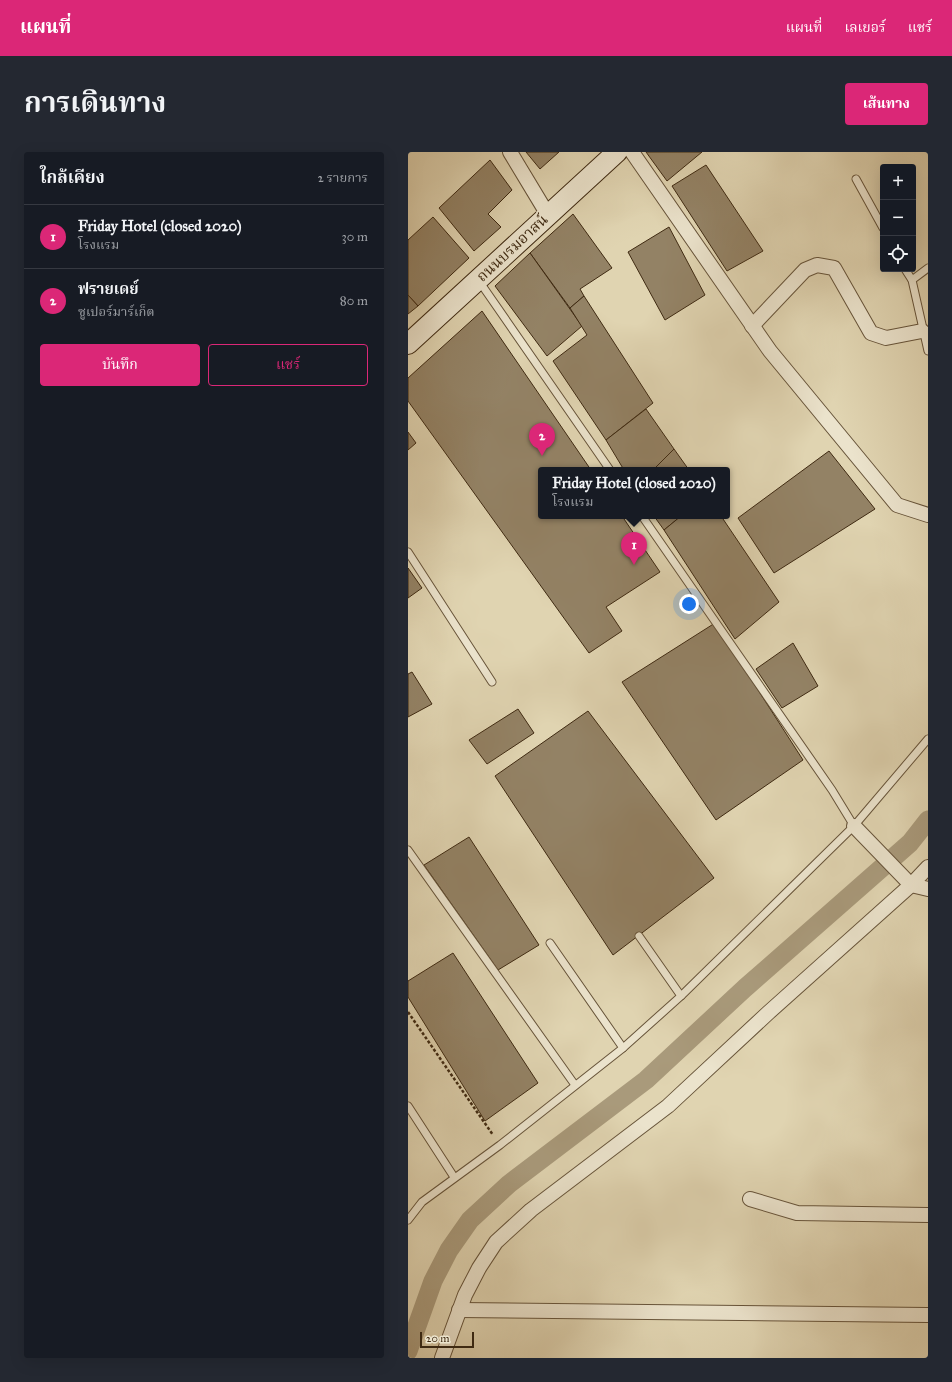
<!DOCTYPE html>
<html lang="th">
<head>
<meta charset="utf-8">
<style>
  :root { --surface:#171b24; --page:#242831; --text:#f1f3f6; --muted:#9ea1a6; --line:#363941; --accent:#db2777 }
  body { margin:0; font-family:"IM FELL Great Primer","Noto Serif Thai",serif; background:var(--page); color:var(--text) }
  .controls { position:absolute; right:12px; top:12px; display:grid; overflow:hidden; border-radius:4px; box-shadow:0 4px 16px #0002 }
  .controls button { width:36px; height:36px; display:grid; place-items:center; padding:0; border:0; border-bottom:1px solid var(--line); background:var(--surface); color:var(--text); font:20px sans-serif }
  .scale { position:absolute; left:12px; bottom:10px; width:54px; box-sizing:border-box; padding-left:4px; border:2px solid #3f2a12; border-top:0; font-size:11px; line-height:14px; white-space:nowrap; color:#3f2a12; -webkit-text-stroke:3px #ebe3cc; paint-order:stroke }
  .you { position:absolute; left:281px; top:452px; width:14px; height:14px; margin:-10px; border:3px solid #fff; border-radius:50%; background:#1a73e8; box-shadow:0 0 0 6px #1a73e833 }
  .badge { display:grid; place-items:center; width:26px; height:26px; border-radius:50%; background:var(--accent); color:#fff; font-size:13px; font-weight:700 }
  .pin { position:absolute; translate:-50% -33px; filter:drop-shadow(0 1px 2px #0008) }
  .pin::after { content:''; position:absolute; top:21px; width:14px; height:12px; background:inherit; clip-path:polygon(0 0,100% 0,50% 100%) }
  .popup { position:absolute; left:130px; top:315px; width:192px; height:52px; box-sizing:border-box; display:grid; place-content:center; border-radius:4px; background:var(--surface); filter:drop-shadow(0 1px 3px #0005); font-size:13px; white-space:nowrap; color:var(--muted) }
  .popup b { font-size:15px; color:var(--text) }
  .popup::after { content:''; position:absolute; left:50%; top:100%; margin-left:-8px; border:8px solid transparent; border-top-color:var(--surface) }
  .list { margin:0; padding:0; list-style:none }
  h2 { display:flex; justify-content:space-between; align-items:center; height:52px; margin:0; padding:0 16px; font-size:17px }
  h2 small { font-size:13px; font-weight:400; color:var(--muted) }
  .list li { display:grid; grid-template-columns:26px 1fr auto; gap:12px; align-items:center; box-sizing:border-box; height:64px; padding:0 16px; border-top:1px solid var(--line) }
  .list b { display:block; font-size:15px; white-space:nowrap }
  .list p { margin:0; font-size:13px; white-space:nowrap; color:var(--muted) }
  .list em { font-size:13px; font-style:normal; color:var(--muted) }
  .actions { display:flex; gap:8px; padding:12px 16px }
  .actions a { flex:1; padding:9px 0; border:1px solid var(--accent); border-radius:4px; text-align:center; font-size:14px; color:var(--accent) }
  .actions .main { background:var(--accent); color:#fff }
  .icon { flex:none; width:22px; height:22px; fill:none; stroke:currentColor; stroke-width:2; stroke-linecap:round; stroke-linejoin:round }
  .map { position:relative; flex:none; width:520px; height:1206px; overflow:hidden; border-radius:4px }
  header { display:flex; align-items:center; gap:24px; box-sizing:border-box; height:56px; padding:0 20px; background:var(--accent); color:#fff }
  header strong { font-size:19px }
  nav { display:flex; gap:22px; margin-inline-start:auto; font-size:14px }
  .intro { display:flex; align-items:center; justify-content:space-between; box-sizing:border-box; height:96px; padding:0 24px }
  h1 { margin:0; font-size:28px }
  .button { padding:10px 18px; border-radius:4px; background:var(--accent); color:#fff; font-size:14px; font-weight:700 }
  main { display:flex; gap:24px; padding:0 24px }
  aside { flex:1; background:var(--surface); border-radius:4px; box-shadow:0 4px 16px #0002 }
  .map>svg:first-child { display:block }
</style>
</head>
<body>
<header>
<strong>แผนที่</strong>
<nav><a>แผนที่</a><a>เลเยอร์</a><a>แชร์</a></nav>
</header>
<div class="intro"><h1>การเดินทาง</h1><a class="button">เส้นทาง</a></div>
<main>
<aside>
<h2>ใกล้เคียง<small>2 รายการ</small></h2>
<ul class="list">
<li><span class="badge">1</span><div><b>Friday Hotel (closed 2020)</b><p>โรงแรม</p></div><em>30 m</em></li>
<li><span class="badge">2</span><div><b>ฟรายเดย์</b><p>ซูเปอร์มาร์เก็ต</p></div><em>80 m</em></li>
</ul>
<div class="actions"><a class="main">บันทึก</a><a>แชร์</a></div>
</aside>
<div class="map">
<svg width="520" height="1206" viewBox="0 0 520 1206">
  <rect width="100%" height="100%" fill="#e0d4b1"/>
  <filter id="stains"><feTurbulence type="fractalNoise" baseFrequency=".005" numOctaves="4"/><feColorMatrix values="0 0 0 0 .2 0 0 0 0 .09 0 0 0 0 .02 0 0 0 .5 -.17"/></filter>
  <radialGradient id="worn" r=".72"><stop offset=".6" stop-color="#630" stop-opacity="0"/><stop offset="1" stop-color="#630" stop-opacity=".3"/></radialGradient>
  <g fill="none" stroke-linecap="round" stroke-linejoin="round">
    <polyline stroke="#a99a7b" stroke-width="19" points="0,1199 25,1129 41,1098 62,1068 101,1032 238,928 337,836 502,691 520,668"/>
  </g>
  <g fill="#938265" stroke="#3f2a12">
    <polygon points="118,0 151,0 132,17"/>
    <polygon points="238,0 294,0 259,29"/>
    <polygon points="82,8 104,38 80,62 93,75 66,99 31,56"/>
    <polygon points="298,13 355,99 319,119 264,34"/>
    <polygon points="165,62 204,116 172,137 176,144 162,156 122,101"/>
    <polygon points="25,65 61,106 10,154 0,143 0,88"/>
    <polygon points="261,75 297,143 257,168 220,100"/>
    <polygon points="122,101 174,174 139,204 87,134"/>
    <polygon points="0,143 10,154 0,162"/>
    <polygon points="176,144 245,251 198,288 145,209 179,183 162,156"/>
    <polygon points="74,159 183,318 133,318 133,364 214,364 252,420 198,455 214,479 181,501 0,249 0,226"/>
    <polygon points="238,257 266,297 245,318 216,318 198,288"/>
    <polygon points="0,280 8,291 0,298"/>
    <polygon points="266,297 281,318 245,318"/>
    <polygon points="421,299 467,357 366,421 330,366"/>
    <polygon points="246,364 273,364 256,378"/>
    <polygon points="273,364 313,364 371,450 327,487 256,378"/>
    <polygon points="0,416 14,436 0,446"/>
    <polygon points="307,471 395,608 308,668 214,530"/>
    <polygon points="385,491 410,534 374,556 348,517"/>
    <polygon points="4,520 24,552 0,565 0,522"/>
    <polygon points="110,557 126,581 79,612 61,588"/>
    <polygon points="180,559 306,726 205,803 87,624"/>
    <polygon points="61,685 131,793 90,818 16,713"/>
    <polygon points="45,801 130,931 77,969 0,845 0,829"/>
  </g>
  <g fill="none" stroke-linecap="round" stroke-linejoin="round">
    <defs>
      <g id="service">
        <polyline points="448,27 475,76"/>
        <polyline points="497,117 504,128 520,199"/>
        <polyline points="504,128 520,116"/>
        <polyline points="71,129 202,318"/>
        <polyline points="234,364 424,638 446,674"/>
        <polyline points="0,400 84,530"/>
        <polyline points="0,698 167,933"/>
        <polyline points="231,784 273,844"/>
        <polyline points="142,791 215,896"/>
        <polyline points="0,954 46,1025"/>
        <polyline points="0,1068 14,1050 92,993 215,896 273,844 446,674 520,587"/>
      </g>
      <g id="minor">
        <polyline points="102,0 140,63"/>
        <polyline points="224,0 362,199 489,353 520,363"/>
        <polyline points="344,174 397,118 409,113 426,116 463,181 478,186 514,179"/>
        <polyline points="446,674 503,733 520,737"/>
        <polyline points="342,1047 389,1061 520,1063"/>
        <polyline points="51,1158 520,1163"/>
        <polyline points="34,1206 57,1143 71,1116 88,1090 123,1058 260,954 360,861 503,733 520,715"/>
      </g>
      <polyline id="secondary" points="0,192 209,0"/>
    </defs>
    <use href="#service" stroke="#67543a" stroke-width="9"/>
    <use href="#minor" stroke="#67543a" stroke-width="16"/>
    <use href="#secondary" stroke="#3f2a12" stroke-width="22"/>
    <polyline stroke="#3f2a12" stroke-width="2.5" stroke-dasharray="3 2" stroke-linecap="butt" points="0,860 85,983"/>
    <use href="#service" stroke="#ebe3cc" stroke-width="7"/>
    <use href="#minor" stroke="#ebe3cc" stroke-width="14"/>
    <use href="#secondary" stroke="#ebe3cc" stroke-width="20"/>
  </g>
  <g text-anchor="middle" stroke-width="3.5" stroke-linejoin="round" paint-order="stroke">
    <g font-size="15" fill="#3f2a12" stroke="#ebe3cc">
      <text transform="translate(104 96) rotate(-43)" y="5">ถนนบรมอาสน์</text>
    </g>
  </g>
  <rect width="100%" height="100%" filter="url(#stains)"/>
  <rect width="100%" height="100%" fill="url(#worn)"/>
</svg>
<div class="controls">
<button>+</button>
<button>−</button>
<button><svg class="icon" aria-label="locate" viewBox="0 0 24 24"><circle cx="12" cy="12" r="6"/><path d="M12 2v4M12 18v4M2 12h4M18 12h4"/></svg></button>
</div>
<div class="scale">20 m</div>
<div class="you"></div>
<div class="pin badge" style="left:226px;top:413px">1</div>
<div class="popup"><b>Friday Hotel (closed 2020)</b>โรงแรม</div>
<div class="pin badge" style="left:134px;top:304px">2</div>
</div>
</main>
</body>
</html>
